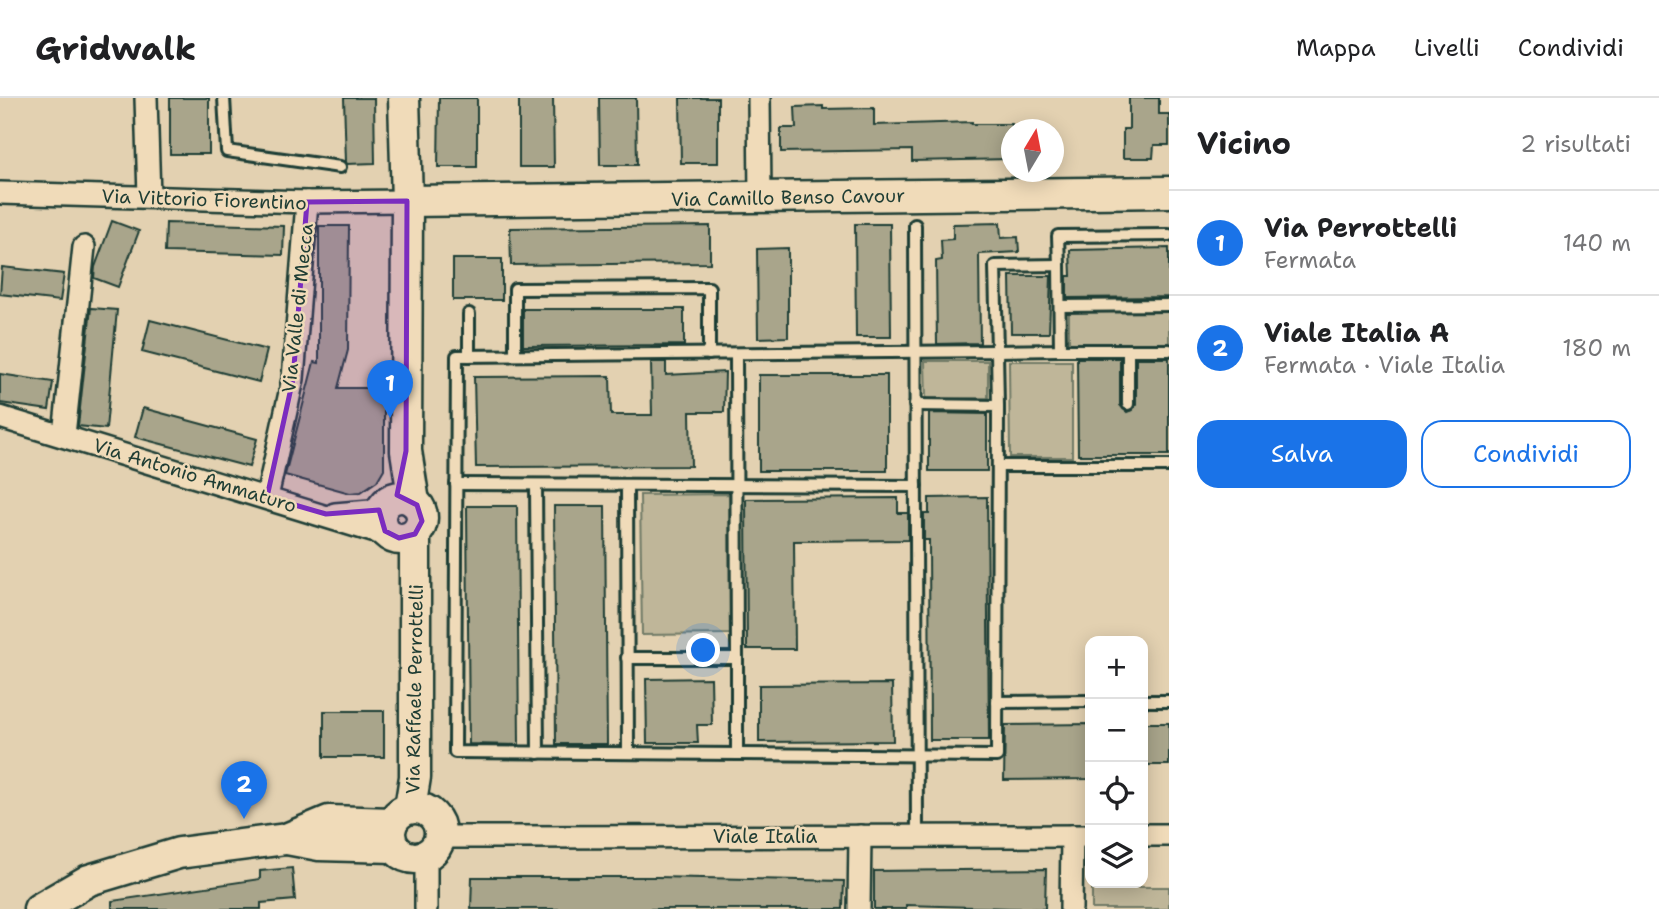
<!DOCTYPE html>
<html lang="it">
<head>
<meta charset="utf-8">
<style>
  :root { --surface:#fff; --page:#f2f2f2; --text:#202124; --muted:#757577; --line:#e0e0e0; --accent:#1a73e8 }
  body { margin:0; font-family:"Shantell Sans",sans-serif; background:var(--page); color:var(--text) }
  .controls { position:absolute; right:21px; bottom:21px; display:grid; overflow:hidden; border-radius:14px; box-shadow:0 4px 18px #0003 }
  .controls button { width:63px; height:63px; display:grid; place-items:center; padding:0; border:0; border-bottom:2px solid var(--line); background:var(--surface); color:var(--text); font:35px sans-serif }
  .compass { position:absolute; left:1001px; top:21px; width:63px; height:63px; border-radius:50%; background:var(--surface); box-shadow:0 4px 18px #0003; rotate:10deg }
  .you { position:absolute; left:704px; top:553px; width:24px; height:24px; margin:-18px; border:5px solid #fff; border-radius:50%; background:#1a73e8; box-shadow:0 0 0 10px #1a73e833 }
  .badge { display:grid; place-items:center; width:46px; height:46px; border-radius:50%; background:var(--accent); color:#fff; font-size:23px; font-weight:700 }
  .pin { position:absolute; translate:-50% -58px; filter:drop-shadow(0 2px 4px #0008) }
  .pin::after { content:''; position:absolute; top:37px; width:24px; height:21px; background:inherit; clip-path:polygon(0 0,100% 0,50% 100%) }
  .list { margin:0; padding:0; list-style:none }
  h2 { display:flex; justify-content:space-between; align-items:center; height:91px; margin:0; padding:0 28px; font-size:30px }
  h2 small { font-size:23px; font-weight:400; color:var(--muted) }
  .list li { display:grid; grid-template-columns:46px 1fr auto; gap:21px; align-items:center; box-sizing:border-box; height:105px; padding:0 28px; border-top:2px solid var(--line) }
  .list b { display:block; font-size:26px; white-space:nowrap }
  .list p { margin:0; font-size:23px; white-space:nowrap; color:var(--muted) }
  .list em { font-size:23px; font-style:normal; color:var(--muted) }
  .actions { display:flex; gap:14px; padding:21px 28px }
  .actions a { flex:1; padding:16px 0; border:2px solid var(--accent); border-radius:21px; text-align:center; font-size:24px; color:var(--accent) }
  .actions .main { background:var(--accent); color:#fff }
  .icon { flex:none; width:38px; height:38px; fill:none; stroke:currentColor; stroke-width:2; stroke-linecap:round; stroke-linejoin:round }
  .map { position:relative; flex:none; width:1169px; height:811px; overflow:hidden }
  header { display:flex; align-items:center; gap:42px; box-sizing:border-box; height:98px; padding:0 35px; background:var(--surface); border-bottom:2px solid var(--line) }
  header strong { font-size:33px }
  nav { display:flex; gap:38px; margin-inline-start:auto; font-size:24px }
  main { display:flex }
  aside { flex:1; background:var(--surface) }
  .map>svg:first-child { display:block }
</style>
</head>
<body>
<header>
<strong>Gridwalk</strong>
<nav><a>Mappa</a><a>Livelli</a><a>Condividi</a></nav>
</header>
<main>
<div class="map">
<svg width="1169" height="811" viewBox="0 0 1169 811">
  <rect width="100%" height="100%" fill="#e3d1b1"/>
  <filter id="ink" filterUnits="userSpaceOnUse"><feTurbulence type="fractalNoise" baseFrequency=".0143" numOctaves="2"/><feDisplacementMap in="SourceGraphic" scale="14" xChannelSelector="R" yChannelSelector="G"/><feConvolveMatrix kernelMatrix="1 2 1 2 8 2 1 2 1" color-interpolation-filters="sRGB"/></filter>
  <g filter="url(#ink)">
    <g fill="#bfb699" stroke="#6f7a66" stroke-width="2">
      <polygon points="1169,213 1169,246 1069,247 1069,214"/>
      <polygon points="925,263 988,263 988,300 926,301"/>
      <polygon points="1009,263 1072,263 1072,359 1010,359"/>
      <polygon points="729,396 730,536 642,537 640,397"/>
      <rect x="1092" y="789" width="77" height="22"/>
    </g>
    <g fill="#a9a58b" stroke="#1f3d34" stroke-width="2">
      <rect x="170" y="0" width="39" height="56"/>
      <polygon points="344,0 374,0 375,65 347,66 346,64"/>
      <polygon points="439,0 477,0 477,69 438,69"/>
      <polygon points="519,0 553,0 554,69 519,69"/>
      <polygon points="599,0 636,0 637,67 600,67"/>
      <polygon points="680,0 718,0 718,65 681,65"/>
      <polygon points="1129,0 1159,0 1159,16 1169,16 1169,47 1154,47 1153,60 1123,60 1123,31 1129,31"/>
      <polygon points="823,8 823,11 874,10 874,27 972,24 972,26 1012,26 1012,61 912,63 912,52 781,54 781,30 796,30 795,9"/>
      <polygon points="112,123 139,133 118,189 94,180 95,169"/>
      <polygon points="166,125 284,128 283,157 165,154"/>
      <polygon points="1000,125 1001,140 1018,139 1019,154 979,156 980,245 937,246 936,163 942,162 941,142 953,141 953,126"/>
      <polygon points="855,126 890,126 891,239 856,239"/>
      <polygon points="319,128 349,128 348,252 338,290 384,290 384,371 377,383 361,394 350,395 285,377 314,264 319,265"/>
      <polygon points="710,128 710,165 511,167 510,130"/>
      <polygon points="788,150 788,239 758,240 757,151"/>
      <polygon points="1169,150 1169,199 1067,200 1067,178 1071,178 1070,152"/>
      <rect x="453" y="161" width="49" height="41"/>
      <polygon points="2,169 64,176 60,203 0,196"/>
      <polygon points="1010,178 1051,178 1049,235 1011,235"/>
      <polygon points="91,210 117,212 106,331 78,328"/>
      <polygon points="523,211 684,211 684,247 523,248"/>
      <polygon points="150,222 267,252 259,284 142,254"/>
      <polygon points="1077,260 1120,260 1120,307 1127,314 1132,312 1136,307 1136,260 1169,260 1169,357 1078,357"/>
      <polygon points="651,264 666,264 666,277 725,274 724,314 690,314 691,368 476,369 474,279 610,278 611,317 652,317"/>
      <polygon points="0,276 53,284 49,312 0,305"/>
      <rect x="759" y="277" width="128" height="96"/>
      <polygon points="143,310 257,341 249,369 135,339"/>
      <polygon points="929,315 987,316 987,373 929,373"/>
      <polygon points="987,399 989,642 930,642 929,442 924,442 924,416 929,416 929,400"/>
      <polygon points="898,400 898,415 908,415 908,442 794,443 795,551 747,551 746,401"/>
      <polygon points="467,408 517,408 519,647 469,646"/>
      <polygon points="554,408 605,408 607,646 556,646"/>
      <polygon points="711,580 712,627 697,627 698,645 647,645 646,581"/>
      <polygon points="892,586 893,643 759,644 759,587"/>
      <rect x="324" y="613" width="60" height="46"/>
      <rect x="1143" y="625" width="26" height="42"/>
      <polygon points="1090,626 1090,681 1004,682 1005,627"/>
      <polygon points="292,770 295,802 261,805 261,811 112,811 112,803 260,781 260,773"/>
      <polygon points="1046,771 1045,811 906,807 906,811 874,811 874,773"/>
      <polygon points="472,779 657,779 844,783 843,811 471,811"/>
    </g>
    <g fill="none" stroke-linecap="round" stroke-linejoin="round">
      <defs>
        <g id="lane">
          <polyline points="224,0 227,53 340,69"/>
          <polyline points="915,127 917,738"/>
          <polygon points="1059,167 1060,252 997,253 995,168"/>
          <polyline points="1059,167 1058,138 1169,137"/>
          <polyline points="1060,208 1169,207"/>
          <polyline points="1060,252 1169,252"/>
          <polyline points="1128,252 1128,306"/>
          <polyline points="736,256 737,560"/>
          <polyline points="515,257 515,191 709,190 709,256"/>
          <polyline points="469,258 469,216"/>
          <polyline points="915,307 998,308 997,253 457,258 455,654 997,658 998,308"/>
          <polyline points="998,368 1169,368"/>
          <polyline points="456,386 916,388"/>
          <polyline points="536,387 538,655"/>
          <polyline points="627,387 628,655"/>
          <polyline points="627,560 737,560 737,656"/>
          <polyline points="1143,603 1169,603"/>
          <polyline points="997,604 1090,603"/>
        </g>
        <g id="street">
          <polyline points="146,0 149,99"/>
          <polyline points="759,0 760,99"/>
          <polyline points="0,95 307,104 407,103"/>
          <polyline points="0,319 392,439"/>
          <polyline points="64,337 84,149"/>
          <polyline points="267,399 293,281 307,104"/>
          <polyline points="335,416 382,412"/>
          <polyline points="1143,737 1169,737"/>
          <polyline points="441,739 1090,738"/>
          <polyline points="426,811 426,758"/>
          <polyline points="859,811 860,738"/>
          <polyline points="1071,811 1072,738"/>
        </g>
        <g id="secondary">
          <polyline points="404,0 407,103 406,353 414,404"/>
          <polyline points="407,103 1169,94"/>
          <circle cx="401" cy="420" r="21"/>
          <circle cx="415" cy="735" r="25"/>
          <polyline points="410,710 415,679 415,436"/>
          <polyline points="287,741 319,747 394,749"/>
          <polyline points="39,811 89,782 179,755 286,741 329,723 392,725"/>
        </g>
      </defs>
      <use href="#lane" stroke="#1f3d34" stroke-width="16"/>
      <use href="#street" stroke="#1f3d34" stroke-width="26"/>
      <use href="#secondary" stroke="#1f3d34" stroke-width="35"/>
      <use href="#lane" stroke="#f0dbb9" stroke-width="10"/>
      <use href="#street" stroke="#f0dbb9" stroke-width="21"/>
      <use href="#secondary" stroke="#f0dbb9" stroke-width="30"/>
    </g>
  </g>
  <path fill="#7b2cbf" fill-opacity="0.2" stroke="#7b2cbf" stroke-width="5" stroke-linejoin="round" d="M 407,103 L 406,353 L 397,397 L 417,407 L 422,423 L 415,436 L 399,440 L 385,433 L 379,412 L 326,416 L 267,399 L 293,281 L 307,104 Z"/>
  <g text-anchor="middle" stroke-width="5" stroke-linejoin="round" paint-order="stroke">
    <g font-size="19" fill="#1f3d34" stroke="#f0dbb9">
      <text transform="translate(788 99) rotate(-1)" y="7">Via Camillo Benso Cavour</text>
      <text transform="translate(204 101) rotate(2)" y="7">Via Vittorio Fiorentino</text>
      <text transform="translate(297 210) rotate(-84)" y="7">Via Valle di Mecca</text>
      <text transform="translate(195 377) rotate(17)" y="7">Via Antonio Ammaturo</text>
      <text transform="translate(414 591) rotate(-89)" y="7">Via Raffaele Perrottelli</text>
      <text x="765" y="745">Viale Italia</text>
    </g>
  </g>
</svg>
<div class="controls">
<button>+</button>
<button>−</button>
<button><svg class="icon" aria-label="locate" viewBox="0 0 24 24"><circle cx="12" cy="12" r="6"/><path d="M12 2v4M12 18v4M2 12h4M18 12h4"/></svg></button>
<button><svg class="icon" aria-label="layers" viewBox="0 0 24 24"><path d="M12 4l9 5-9 5-9-5zM3 14l9 5 9-5"/></svg></button>
</div>
<svg class="compass" viewBox="-18 -18 36 36"><path d="M0-13l5 13h-10z" fill="#e53935"/><path d="M0 13l5-13h-10z" fill="#757577"/></svg>
<div class="you"></div>
<div class="pin badge" style="left:390px;top:320px">1</div>
<div class="pin badge" style="left:244px;top:721px">2</div>
</div>
<aside>
<h2>Vicino<small>2 risultati</small></h2>
<ul class="list">
<li><span class="badge">1</span><div><b>Via Perrottelli</b><p>Fermata</p></div><em>140 m</em></li>
<li><span class="badge">2</span><div><b>Viale Italia A</b><p>Fermata · Viale Italia</p></div><em>180 m</em></li>
</ul>
<div class="actions"><a class="main">Salva</a><a>Condividi</a></div>
</aside>
</main>
</body>
</html>
